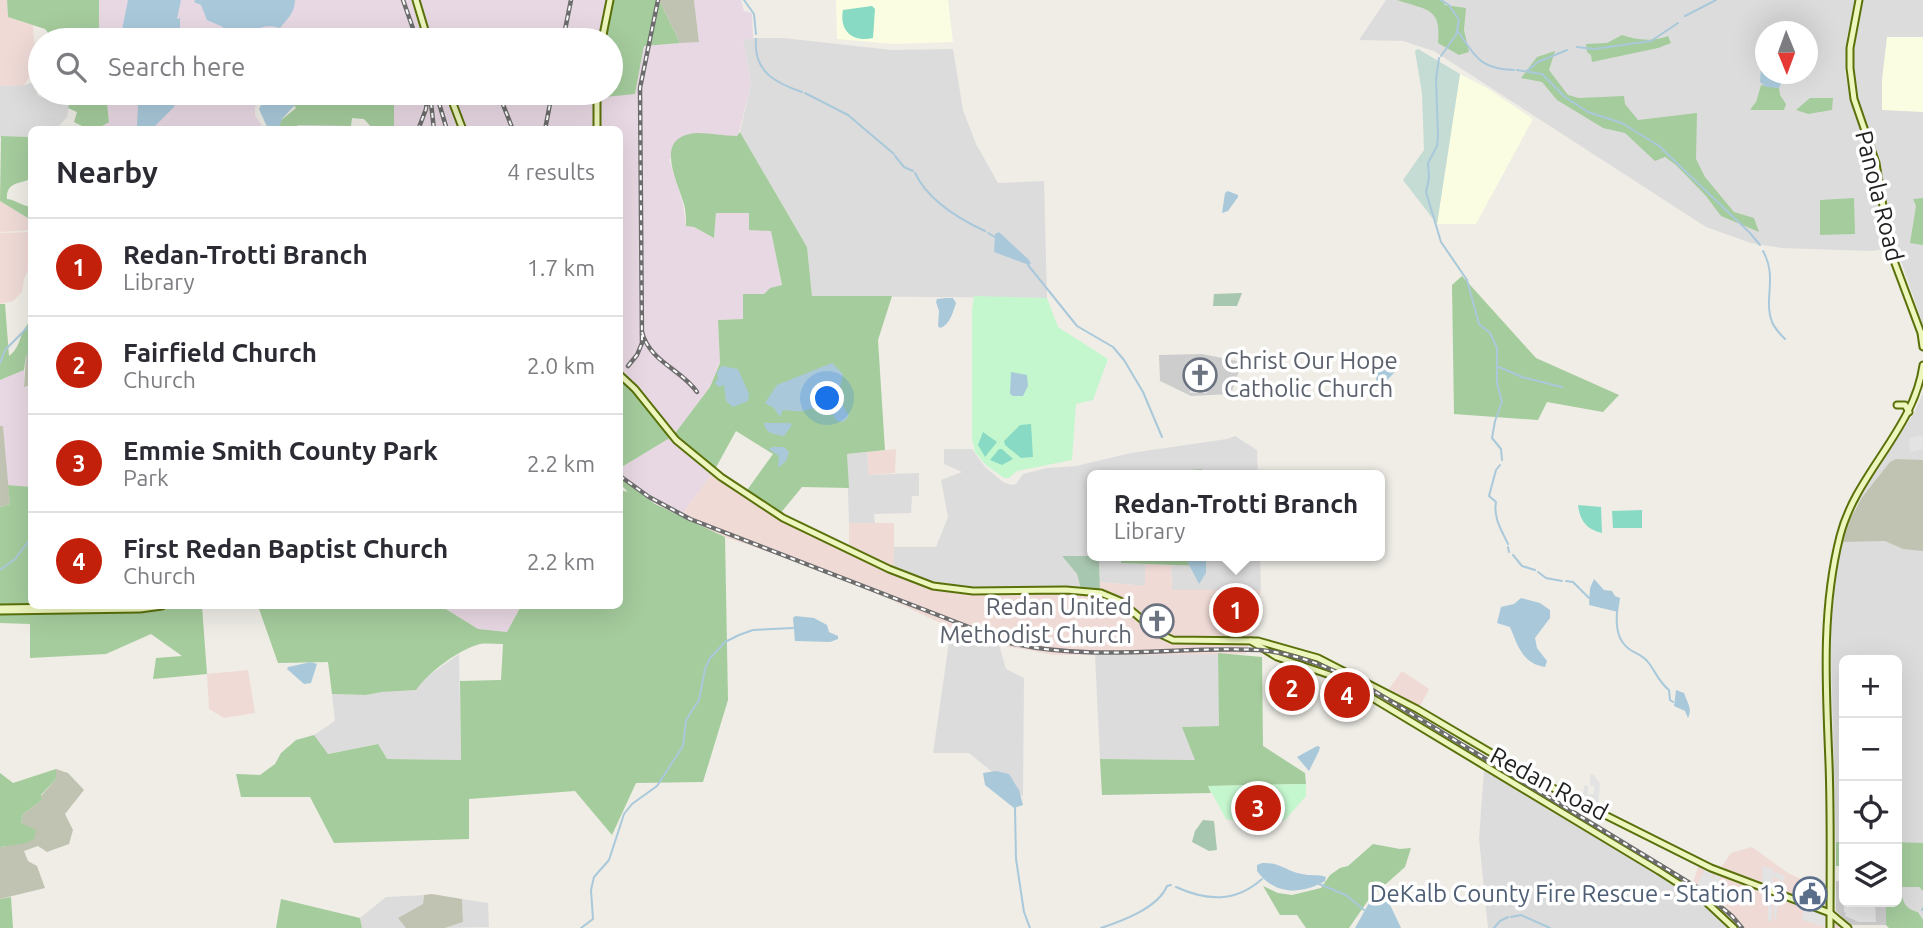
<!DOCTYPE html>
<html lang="en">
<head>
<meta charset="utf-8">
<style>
  :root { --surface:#fff; --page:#f7f7f7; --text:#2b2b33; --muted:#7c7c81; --line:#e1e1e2; --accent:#c3200b }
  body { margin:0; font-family:Ubuntu,sans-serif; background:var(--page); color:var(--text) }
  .controls { position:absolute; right:21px; bottom:21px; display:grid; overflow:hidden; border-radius:10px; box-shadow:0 7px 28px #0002 }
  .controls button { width:63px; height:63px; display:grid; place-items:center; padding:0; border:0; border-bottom:2px solid var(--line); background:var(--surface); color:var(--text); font:35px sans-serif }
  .compass { position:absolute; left:1755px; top:21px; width:63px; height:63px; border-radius:50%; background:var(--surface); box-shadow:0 7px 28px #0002; rotate:179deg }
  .you { position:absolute; left:828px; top:399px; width:24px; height:24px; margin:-18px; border:5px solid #fff; border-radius:50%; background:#1a73e8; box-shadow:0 0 0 10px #1a73e833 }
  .badge { display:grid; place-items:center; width:46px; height:46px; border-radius:50%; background:var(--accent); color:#fff; font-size:23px; font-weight:700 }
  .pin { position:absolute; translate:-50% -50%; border:4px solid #fff; box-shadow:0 2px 7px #0006 }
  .popup { position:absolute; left:1087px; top:470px; width:298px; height:91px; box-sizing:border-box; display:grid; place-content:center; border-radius:10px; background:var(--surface); filter:drop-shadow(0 2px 5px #0005); font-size:23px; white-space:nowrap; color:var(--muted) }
  .popup b { font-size:26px; color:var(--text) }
  .popup::after { content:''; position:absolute; left:50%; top:100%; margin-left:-14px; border:14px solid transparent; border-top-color:var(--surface) }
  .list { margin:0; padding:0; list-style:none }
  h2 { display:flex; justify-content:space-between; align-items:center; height:91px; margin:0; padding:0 28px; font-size:30px }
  h2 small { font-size:23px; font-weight:400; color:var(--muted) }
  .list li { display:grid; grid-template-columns:46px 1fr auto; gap:21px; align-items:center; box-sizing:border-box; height:98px; padding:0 28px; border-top:2px solid var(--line) }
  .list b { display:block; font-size:26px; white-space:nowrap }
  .list p { margin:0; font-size:23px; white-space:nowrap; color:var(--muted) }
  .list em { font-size:23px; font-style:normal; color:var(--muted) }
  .icon { flex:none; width:38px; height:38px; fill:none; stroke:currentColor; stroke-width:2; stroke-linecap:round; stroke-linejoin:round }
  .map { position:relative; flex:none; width:1923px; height:928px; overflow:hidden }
  .search { position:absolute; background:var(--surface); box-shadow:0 7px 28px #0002; left:28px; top:28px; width:595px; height:77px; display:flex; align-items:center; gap:18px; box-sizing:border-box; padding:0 24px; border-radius:38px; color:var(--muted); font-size:26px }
  .panel { position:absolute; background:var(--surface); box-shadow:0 7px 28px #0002; left:28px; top:126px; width:595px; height:483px; border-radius:10px }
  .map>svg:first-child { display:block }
</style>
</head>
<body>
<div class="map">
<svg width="1923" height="928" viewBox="0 0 1923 928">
  <rect width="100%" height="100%" fill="#efede6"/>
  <g fill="#dddcdc" fill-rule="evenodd">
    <path d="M 1386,0 L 1855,0 L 1847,37 L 1845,71 L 1850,100 L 1874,169 L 1880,225 L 1886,249 L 1872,251 L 1781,248 L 1751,243 L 1706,227 L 1434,51 L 1403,41 L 1359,40 ZM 1766,32 L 1808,32 L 1808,74 L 1766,74 Z"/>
    <polygon points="1863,0 1923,0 1923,325 1889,226 1885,186 1858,103 1853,73 1853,43"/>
    <polygon points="753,38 783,38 892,50 953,49 963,110 976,144 998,183 1044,181 1047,298 812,296 807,247 740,132 751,84 743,39"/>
    <polygon points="34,82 37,94 40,97 61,99 74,95 70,100 67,117 56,129 32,130 31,137 2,136 0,138 0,86 24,85"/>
    <polygon points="298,125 351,126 351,129 296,130"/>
    <polygon points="1923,393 1923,843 1897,842 1897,660 1844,660 1844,842 1836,842 1830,617 1840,551 1862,493 1914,413"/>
    <polygon points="1235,436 1257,450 1258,475 1202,475 1202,469 1146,475 1092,475 1092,556 1062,556 1077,574 1081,589 942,588 894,571 894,547 936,547 948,517 941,480 962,472 944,464 944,449 972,449 985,467 1003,482 1012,485 1016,484 1023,474 1047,468 1076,466 1131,453 1227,439"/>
    <polygon points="867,452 869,475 919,473 919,496 912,496 911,513 874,514 875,523 849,523 847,454"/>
    <polygon points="1099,556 1121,556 1122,563 1145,564 1145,586 1100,582"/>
    <polygon points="1201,556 1260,556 1261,590 1172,590 1171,565 1200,566"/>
    <polygon points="951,628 999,645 1006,669 1024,678 1023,797 969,753 933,753"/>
    <polygon points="1218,653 1220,726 1183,727 1196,760 1100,759 1095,655"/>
    <polygon points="459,654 461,760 387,759 377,744 327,754 314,735 335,721 332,694 366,695 382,692 415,690 424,679"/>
    <polygon points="1484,770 1636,861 1690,891 1727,908 1745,928 1488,928 1479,839"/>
    <polygon points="1901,887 1919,887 1923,891 1923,920 1918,912 1909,909 1903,903"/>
    <polygon points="424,895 423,904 406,928 362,928 360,918 386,897"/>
    <polygon points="462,899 488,903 489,927 445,928 463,922"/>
  </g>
  <g fill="#efdad6">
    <polygon points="0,0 7,0 8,17 33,25 34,41 40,54 40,60 24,85 0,86"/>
    <polygon points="0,201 31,220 31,230 0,232"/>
    <polygon points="31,232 31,264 24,279 22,292 13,301 0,304 0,233"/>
    <polygon points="896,449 895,473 869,475 867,452"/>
    <polygon points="714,471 779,515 849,548 849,523 894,523 894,571 942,588 1100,591 1100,582 1145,586 1145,564 1171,565 1172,590 1261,590 1246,654 1055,655 999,645 951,628 866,588 804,564 725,537 680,517"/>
    <polygon points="248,670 255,713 224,718 209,709 207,674"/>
    <polygon points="1402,671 1429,689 1412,722 1379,703"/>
    <polygon points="1752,847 1788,873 1825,890 1827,918 1842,928 1745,928 1727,908 1690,891 1699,864 1720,869 1731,853"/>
  </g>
  <g fill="#e8d8e3">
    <polygon points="99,0 610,0 602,40 99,40"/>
    <polygon points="694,0 741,0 744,11 752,13 753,39 743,39 751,84 738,136 669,159 683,204 686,226 693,227 714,238 716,213 750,213 749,230 771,230 782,286 744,319 718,320 720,362 710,387 673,436 714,471 680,517 633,490 620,478 620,468 672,436 623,379 620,383 620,130 394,130 394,93 635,94 644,46 699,41"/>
    <polygon points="106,93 272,93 266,95 255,107 255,115 264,129 97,130 109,121"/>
    <polygon points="24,370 24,387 31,385 31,487 8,485 3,426 0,426 0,380"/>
    <polygon points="441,606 521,606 507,632 478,629"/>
  </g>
  <g fill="#fafde1">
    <polygon points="836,0 948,0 953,42 894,44 837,39"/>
    <polygon points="1887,37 1923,37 1923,112 1882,110 1882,80"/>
    <polygon points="1460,74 1487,88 1533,119 1476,224 1437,224"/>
  </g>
  <g fill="#cdcdcd">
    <polygon points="1202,354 1242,362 1231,394 1191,396 1160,381 1159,355"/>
    <polygon points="1836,881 1844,881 1844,902 1886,902 1886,925 1851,925 1836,911"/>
  </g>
  <g fill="#c1c3b2">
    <polygon points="659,0 694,0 699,42 680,43"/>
    <polygon points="26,355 31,355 31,385 24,387"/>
    <polygon points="0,426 3,426 10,504 0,507"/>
    <polygon points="1896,459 1923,460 1923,551 1903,549 1885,541 1841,542 1847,524 1863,496 1890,462"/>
    <polygon points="56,769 68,773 84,790 65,814 73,830 69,844 47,852 38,846 24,851 28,861 37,866 45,888 0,899 0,847 6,846 21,823 23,814 42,800 41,796 56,779"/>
    <polygon points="432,894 462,899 463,922 445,928 406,928 398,918 423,904 424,895"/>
  </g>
  <g fill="#a5cc9d">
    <polygon points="7,0 99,0 99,40 54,40 45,29 8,17"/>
    <polygon points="610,0 659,0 680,43 644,46 635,94 595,98 595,93 611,93 611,40 602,40"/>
    <path d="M 1397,0 L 1443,0 L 1445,5 L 1466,8 L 1464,30 L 1469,52 L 1459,55 L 1438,43 C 1442,7 1426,10 1397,0 Z"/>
    <path d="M 1622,35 C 1637,40 1653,42 1668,36 L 1671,43 L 1658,48 L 1592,62 L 1591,55 L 1587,52 L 1586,44 L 1607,43 Z"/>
    <polygon points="1555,51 1549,70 1568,95 1579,98 1624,96 1625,104 1638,120 1697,113 1696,159 1705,177 1734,212 1754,218 1759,232 1721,216 1706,196 1676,165 1665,157 1655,161 1625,133 1603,128 1557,100 1542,82 1521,78 1537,57"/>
    <polygon points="1761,85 1779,88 1780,95 1786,104 1784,110 1750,110 1756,102"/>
    <path d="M 74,93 L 106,93 L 109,122 C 95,131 89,130 74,122 L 77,112 L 68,108 Z"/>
    <polygon points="284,93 394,93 394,129 373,129 364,119 352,118 351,126 298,125 296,129 277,130 279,122 296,108"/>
    <polygon points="1810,98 1833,98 1832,110 1808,114 1796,110"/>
    <path d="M 740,132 L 807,247 L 812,296 L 892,296 L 878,340 L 885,450 L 847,454 L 849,488 L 802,487 L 779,515 L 745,493 L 773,454 L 736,431 L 714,471 L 673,436 L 620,468 L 620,438 L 623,435 L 620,430 L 620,383 L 623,379 L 673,436 L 710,387 L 720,363 L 718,320 L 743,319 L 743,294 L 764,294 L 770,288 L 782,285 L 771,231 L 749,230 L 749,213 L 716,213 L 714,238 L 694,227 L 686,226 C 686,219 686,212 684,204 C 677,180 652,135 698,133 C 711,133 724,136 737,136 Z"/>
    <path d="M 1,136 L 31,137 L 31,179 C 19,184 6,182 7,199 C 17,200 19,205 31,207 L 31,220 L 0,201 Z"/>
    <polygon points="1854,198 1855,234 1820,235 1820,200"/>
    <polygon points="1923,198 1923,245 1910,243 1916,206 1913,199"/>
    <polygon points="1462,276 1536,358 1619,395 1603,412 1547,402 1538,420 1454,414 1452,285"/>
    <path d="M 0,304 L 5,304 L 9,356 C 23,345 17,335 31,320 L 32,355 L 26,355 L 24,370 L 0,380 Z"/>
    <polygon points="1202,469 1202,475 1146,475 1146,474"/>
    <path d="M 620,478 L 655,504 L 725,537 L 728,700 L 703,782 L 636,783 L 612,835 L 575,791 L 469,799 L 469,839 L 334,843 L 310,797 L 241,797 L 236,774 L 260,775 L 275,764 L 281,753 L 296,740 L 314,735 L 328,754 L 378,744 L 387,759 L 461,760 L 460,681 L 501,680 L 503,644 C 495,644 487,643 480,644 C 459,649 428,673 416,690 L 382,692 L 366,695 L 332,694 L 328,662 L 278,663 L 258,606 L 441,606 L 478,629 L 507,632 L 521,606 L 620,606 L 620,490 L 628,492 L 620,484 Z"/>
    <polygon points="8,485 31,487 32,606 202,606 207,674 153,679 156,658 182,656 151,634 106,654 30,658 30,624 0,623 0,507 10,504"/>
    <polygon points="1121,556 1201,556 1201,566 1121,563"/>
    <polygon points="1218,653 1262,657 1263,746 1305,773 1306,784 1208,786 1211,793 1102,795 1100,759 1195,760 1182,727 1219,726"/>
    <polygon points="56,769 56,779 41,795 42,800 23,814 21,823 36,830 34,839 26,843 0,847 0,773 13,783"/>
    <rect x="1836" y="842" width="8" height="24"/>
    <path d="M 1897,842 L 1923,843 L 1923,891 L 1919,887 L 1901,887 C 1903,901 1903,908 1918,912 L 1923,920 L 1923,928 L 1889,928 L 1886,925 L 1886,902 L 1897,902 Z"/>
    <polygon points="1373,844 1400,849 1411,848 1405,867 1369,899 1349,928 1306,928 1297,915 1280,915 1263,886 1278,893 1292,895 1321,888 1330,875 1340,868 1348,866"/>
    <polygon points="11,897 13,928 0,928 0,899"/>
    <polygon points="281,899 360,918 362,928 276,928"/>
  </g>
  <polygon fill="#c4dcd4" points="1418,49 1460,74 1437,224 1403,180 1424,150 1422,93 1415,51"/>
  <g fill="#a8c7b0">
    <polygon points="1242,293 1237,306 1213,306 1214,294"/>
    <polygon points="1062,556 1099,556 1100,591 1081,589 1077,574"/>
    <polygon points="1203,820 1214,821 1217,850 1209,851 1192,842 1195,831"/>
  </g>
  <g fill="#c5f7cf">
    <polygon points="974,296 1047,298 1058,327 1108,359 1093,400 1076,404 1072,460 1017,471 1009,478 1004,478 986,465 975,452 972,439 972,310"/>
    <polygon points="1306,784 1306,796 1285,820 1237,821 1226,819 1208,786"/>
  </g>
  <g fill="#88dac4">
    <path d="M 872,6 L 875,9 L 873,38 C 852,43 839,30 843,10 Z"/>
    <polygon points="1031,424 1033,457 1021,458 1005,445 1004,441 1020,425"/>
    <polygon points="983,432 997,442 985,457 978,445"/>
    <polygon points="999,449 1002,449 1013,459 1002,465 990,460"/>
    <path d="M 1578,505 L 1601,507 L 1602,533 C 1586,529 1580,521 1578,505 Z"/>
    <polygon points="1642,510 1642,528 1613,528 1612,511"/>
  </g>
  <g fill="#e3e3e3">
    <polygon points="1189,362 1207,364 1205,367 1194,367 1194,382 1206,382 1207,393 1190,393"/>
    <polygon points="1923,435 1923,449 1910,452 1909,438"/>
    <polygon points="1590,774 1594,775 1600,784 1598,803 1583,798 1584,785 1588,786 1588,794 1594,794 1594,786 1590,786"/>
    <polygon points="1762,866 1773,869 1773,875 1775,872 1785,876 1783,882 1773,876 1772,887 1762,883"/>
    <polygon points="1705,869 1713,874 1712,878 1716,875 1720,877 1717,894 1697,885"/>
    <polygon points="1844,893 1844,902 1875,902 1876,922 1859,922 1845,916 1846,913 1844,912"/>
    <polygon points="1768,894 1786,900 1785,903 1778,903 1776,919 1774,918 1774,901 1772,901 1772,921 1768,921"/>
    <polygon points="1804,907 1825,915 1826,927 1802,920"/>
  </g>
  <g fill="#a9c9db">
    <polygon points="128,0 181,0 177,19 180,18 180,32 185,30 188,32 186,40 120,40"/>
    <path d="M 195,0 L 295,0 C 295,13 287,19 280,28 C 258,21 250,37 232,40 L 224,34 L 223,27 L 207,20 L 201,5 L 194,2 Z"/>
    <polygon points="1765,64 1766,74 1785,74 1779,88 1766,87 1760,82 1761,69"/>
    <polygon points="131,93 178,93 174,107 151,130 137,126 138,106"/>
    <polygon points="275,94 294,101 295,105 282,119 278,129 268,129 259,109 264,99"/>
    <polygon points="1228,191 1238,195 1238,197 1228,211 1222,213 1225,193"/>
    <polygon points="999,232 1028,259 1031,263 1029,265 994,252 995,234"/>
    <path d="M 946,298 L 953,298 L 956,303 C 953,312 950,325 940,328 L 938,326 L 939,311 L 936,302 L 937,299 Z"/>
    <polygon points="1380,361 1389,365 1395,372 1378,389 1376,380"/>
    <path d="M 832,363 L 843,374 L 838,397 L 849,416 L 843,422 L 837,421 C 823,399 822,407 802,411 C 797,412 789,410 783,410 L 780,417 L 774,408 L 765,403 L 777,385 Z"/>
    <polygon points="722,366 738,369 749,394 748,401 733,407 726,401 724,385 719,387 715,383 718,379 717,372"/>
    <polygon points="1011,372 1027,375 1028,386 1023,396 1013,396 1010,394"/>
    <path d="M 764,423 L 789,423 L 792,425 L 784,436 C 774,434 766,434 764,423 Z"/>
    <polygon points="772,447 784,447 789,452 786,461 778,468 779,456 769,449"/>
    <polygon points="1195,556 1206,556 1206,573 1199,584 1186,559"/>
    <polygon points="1594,579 1604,590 1612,591 1615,596 1620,598 1618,612 1589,605 1590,588"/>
    <path d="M 1521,598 L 1540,603 L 1550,610 L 1550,618 L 1535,638 L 1537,648 L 1547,661 L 1545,667 C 1522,663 1518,646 1510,627 L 1497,623 L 1501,607 L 1514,604 Z"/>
    <polygon points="795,616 814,618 827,625 829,632 838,636 838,639 830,642 795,641 793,618"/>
    <polygon points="311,662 317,664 311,683 304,684 287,669 288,667"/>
    <path d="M 1676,690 L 1684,693 C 1687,702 1693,709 1688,718 L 1685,711 L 1674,706 Z"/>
    <polygon points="1317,746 1320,747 1319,751 1309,771 1297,757"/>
    <polygon points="996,771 1009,774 1019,790 1023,805 1014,808 985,785 983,773"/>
    <path d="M 1262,863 C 1281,862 1287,872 1302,874 C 1310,876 1318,874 1326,877 L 1325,881 C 1301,895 1274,895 1257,871 L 1257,865 Z"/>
    <polygon points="1384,892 1401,928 1355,928 1369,903"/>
  </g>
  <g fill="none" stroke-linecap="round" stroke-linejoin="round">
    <g stroke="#a9c9db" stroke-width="2">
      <polyline points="744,0 754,14 756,34"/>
      <polyline points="1441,0 1449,5 1459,20 1456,35 1441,56"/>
      <polyline points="1685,16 1716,0"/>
      <path d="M 1457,30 C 1475,56 1479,69 1514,70"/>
      <path d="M 756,39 C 753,71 775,83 802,92"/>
      <polyline points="1577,47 1594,49 1651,41 1678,23"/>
      <polyline points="1439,58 1436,79 1438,135 1437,146 1428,163 1429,178 1426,192 1441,242 1467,280 1479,324 1490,333 1497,348 1497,383 1502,402 1495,421 1492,438 1501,449 1502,460"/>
      <polyline points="1517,70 1542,74 1565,97 1588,112 1622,123 1659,146 1750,233 1760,245"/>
      <polyline points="1528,70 1538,62 1567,50"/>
      <polyline points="805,93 848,115 894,154"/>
      <polyline points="895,156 904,167 913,171"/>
      <path d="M 915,173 C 928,200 959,219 985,231"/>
      <polyline points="988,233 995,237"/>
      <path d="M 1763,251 C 1778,278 1763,299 1772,322 C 1775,329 1780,334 1785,339"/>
      <polyline points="1028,265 1077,326 1113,347 1124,360 1143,392 1162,437"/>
      <polyline points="0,363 5,350 32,323"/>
      <polyline points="1499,367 1522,377 1562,387"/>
      <path d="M 1500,465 L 1496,470 L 1489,496 L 1496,502 C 1493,518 1502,531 1508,544"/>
      <polyline points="1508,547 1509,552"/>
      <polyline points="1513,555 1522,566 1535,570"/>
      <polyline points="0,570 15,559 32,537"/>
      <polyline points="1538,572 1546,578 1562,581"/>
      <polyline points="1566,581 1573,582 1589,598"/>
      <path d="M 1617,612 C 1616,626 1617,640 1629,649 C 1636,654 1643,655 1648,662 C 1656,672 1658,681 1669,690 L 1670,700 L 1673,702"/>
      <polyline points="1015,808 1016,859 1024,912 1030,928"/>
      <polyline points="1319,884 1346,895 1364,910"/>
      <path d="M 1176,887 C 1207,901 1235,903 1262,879"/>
      <polyline points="1922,910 1923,908"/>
      <polyline points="1511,917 1521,915 1550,928"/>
      <polyline points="581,928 593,919 591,890 594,877 609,860 624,814 632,804 657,786 683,746 686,720 699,700 705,669 710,658 725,642 739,635 753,630 793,628"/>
      <path d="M 1101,928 C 1122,921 1158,908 1167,886 L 1171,885"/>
      <polyline points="1494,928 1500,921 1508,917"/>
    </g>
    <defs>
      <g id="secondary">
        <polyline points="416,0 428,40"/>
        <polyline points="1859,0 1850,48 1850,68 1854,99 1876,163 1890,250 1921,333 1923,347"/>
        <polyline points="602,40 610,0"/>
        <polyline points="449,93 463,130"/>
        <polyline points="597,93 597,130"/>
        <polyline points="620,375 635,389 676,440 721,477 783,518 889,569 933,586 973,591 1066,590 1101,593 1120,601 1158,633 1173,640 1258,641 1318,658 1417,709 1532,777 1595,810 1711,868 1830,913 1848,928"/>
        <polyline points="1897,405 1905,405 1909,412"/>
        <polyline points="0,608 128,606"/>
        <polyline points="0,611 140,609 162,606"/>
        <polyline points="1251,641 1277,657 1330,675 1374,699 1659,871 1704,900 1734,928"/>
        <path d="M 1830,928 C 1830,873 1831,818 1829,763 C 1826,686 1821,611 1840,536 C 1856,473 1914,430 1923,365"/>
      </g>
    </defs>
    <use href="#secondary" stroke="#5a710b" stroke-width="9"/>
    <use href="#secondary" stroke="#edf6bd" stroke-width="5"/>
    <defs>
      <g id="rail">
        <polyline points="403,0 417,40"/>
        <polyline points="563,40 571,0"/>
        <polyline points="436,93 447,130"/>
        <polyline points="502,102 513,130"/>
        <polyline points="431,103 434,130"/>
        <polyline points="418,130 426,109 428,93"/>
        <polyline points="545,130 552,93"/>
        <path d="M 642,332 C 650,362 681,369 697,392"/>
        <polyline points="628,366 637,355 642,343 640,88 658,0"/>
        <path d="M 620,476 L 649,497 L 690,519 L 1010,643 C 1092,662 1177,646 1260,650 C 1302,654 1338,671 1374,691 L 1698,888 L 1732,916 L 1742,928"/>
      </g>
    </defs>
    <use href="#rail" stroke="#6d6d6d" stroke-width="4.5"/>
    <use href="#rail" stroke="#fff" stroke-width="2" stroke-dasharray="5" stroke-linecap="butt"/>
  </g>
  <defs>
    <symbol id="church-ring" viewBox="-11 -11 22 22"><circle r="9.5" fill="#fff" stroke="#6b7280" stroke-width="1.5"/><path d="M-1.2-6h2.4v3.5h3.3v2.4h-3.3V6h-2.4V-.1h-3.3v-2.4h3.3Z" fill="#6b7280"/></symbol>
    <symbol id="civic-ring" viewBox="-11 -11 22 22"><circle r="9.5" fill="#fff" stroke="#5c6f8a" stroke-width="1.5"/><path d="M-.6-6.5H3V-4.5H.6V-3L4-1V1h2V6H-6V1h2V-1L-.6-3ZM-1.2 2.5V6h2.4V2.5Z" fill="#5c6f8a"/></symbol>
  </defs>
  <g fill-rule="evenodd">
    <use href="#church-ring" x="1181" y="356" width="38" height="38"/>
    <use href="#church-ring" x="1138" y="602" width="38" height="38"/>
    <use href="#civic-ring" x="1791" y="875" width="38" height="38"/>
  </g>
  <g text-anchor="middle" stroke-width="7" stroke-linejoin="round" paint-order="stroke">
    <g font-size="24" fill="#1f1f1f" stroke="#fff">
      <text transform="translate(1879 196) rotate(76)" y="8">Panola Road</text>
      <text transform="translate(1549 784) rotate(28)" y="8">Redan Road</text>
    </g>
    <g font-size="24" fill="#5b616d" stroke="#fff" text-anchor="start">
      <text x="1224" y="369">Christ Our Hope<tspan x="1224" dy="28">Catholic Church</tspan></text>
      <text x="1132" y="615" text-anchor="end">Redan United<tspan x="1132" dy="28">Methodist Church</tspan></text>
    </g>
    <g font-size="24" fill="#4e5e75" stroke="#fff" text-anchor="end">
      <text x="1786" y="902">DeKalb County Fire Rescue - Station 13</text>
    </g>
  </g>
</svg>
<div class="controls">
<button>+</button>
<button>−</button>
<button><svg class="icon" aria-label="locate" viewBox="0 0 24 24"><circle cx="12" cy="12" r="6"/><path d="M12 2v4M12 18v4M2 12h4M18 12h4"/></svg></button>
<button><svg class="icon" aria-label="layers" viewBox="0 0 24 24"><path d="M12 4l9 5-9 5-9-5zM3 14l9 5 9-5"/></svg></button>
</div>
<svg class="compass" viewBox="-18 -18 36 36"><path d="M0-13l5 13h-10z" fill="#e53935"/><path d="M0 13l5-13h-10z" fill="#7c7c81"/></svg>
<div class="you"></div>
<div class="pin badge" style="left:1236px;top:610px">1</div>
<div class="popup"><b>Redan-Trotti Branch</b>Library</div>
<div class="pin badge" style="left:1292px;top:688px">2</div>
<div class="pin badge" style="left:1258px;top:808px">3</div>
<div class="pin badge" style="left:1347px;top:695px">4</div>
<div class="search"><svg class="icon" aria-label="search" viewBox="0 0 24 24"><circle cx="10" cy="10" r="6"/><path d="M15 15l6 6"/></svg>Search here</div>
<section class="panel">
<h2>Nearby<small>4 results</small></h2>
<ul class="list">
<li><span class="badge">1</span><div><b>Redan-Trotti Branch</b><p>Library</p></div><em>1.7 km</em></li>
<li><span class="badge">2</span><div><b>Fairfield Church</b><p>Church</p></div><em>2.0 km</em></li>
<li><span class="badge">3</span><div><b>Emmie Smith County Park</b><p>Park</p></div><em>2.2 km</em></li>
<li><span class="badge">4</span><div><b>First Redan Baptist Church</b><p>Church</p></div><em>2.2 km</em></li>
</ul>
</section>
</div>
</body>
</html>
